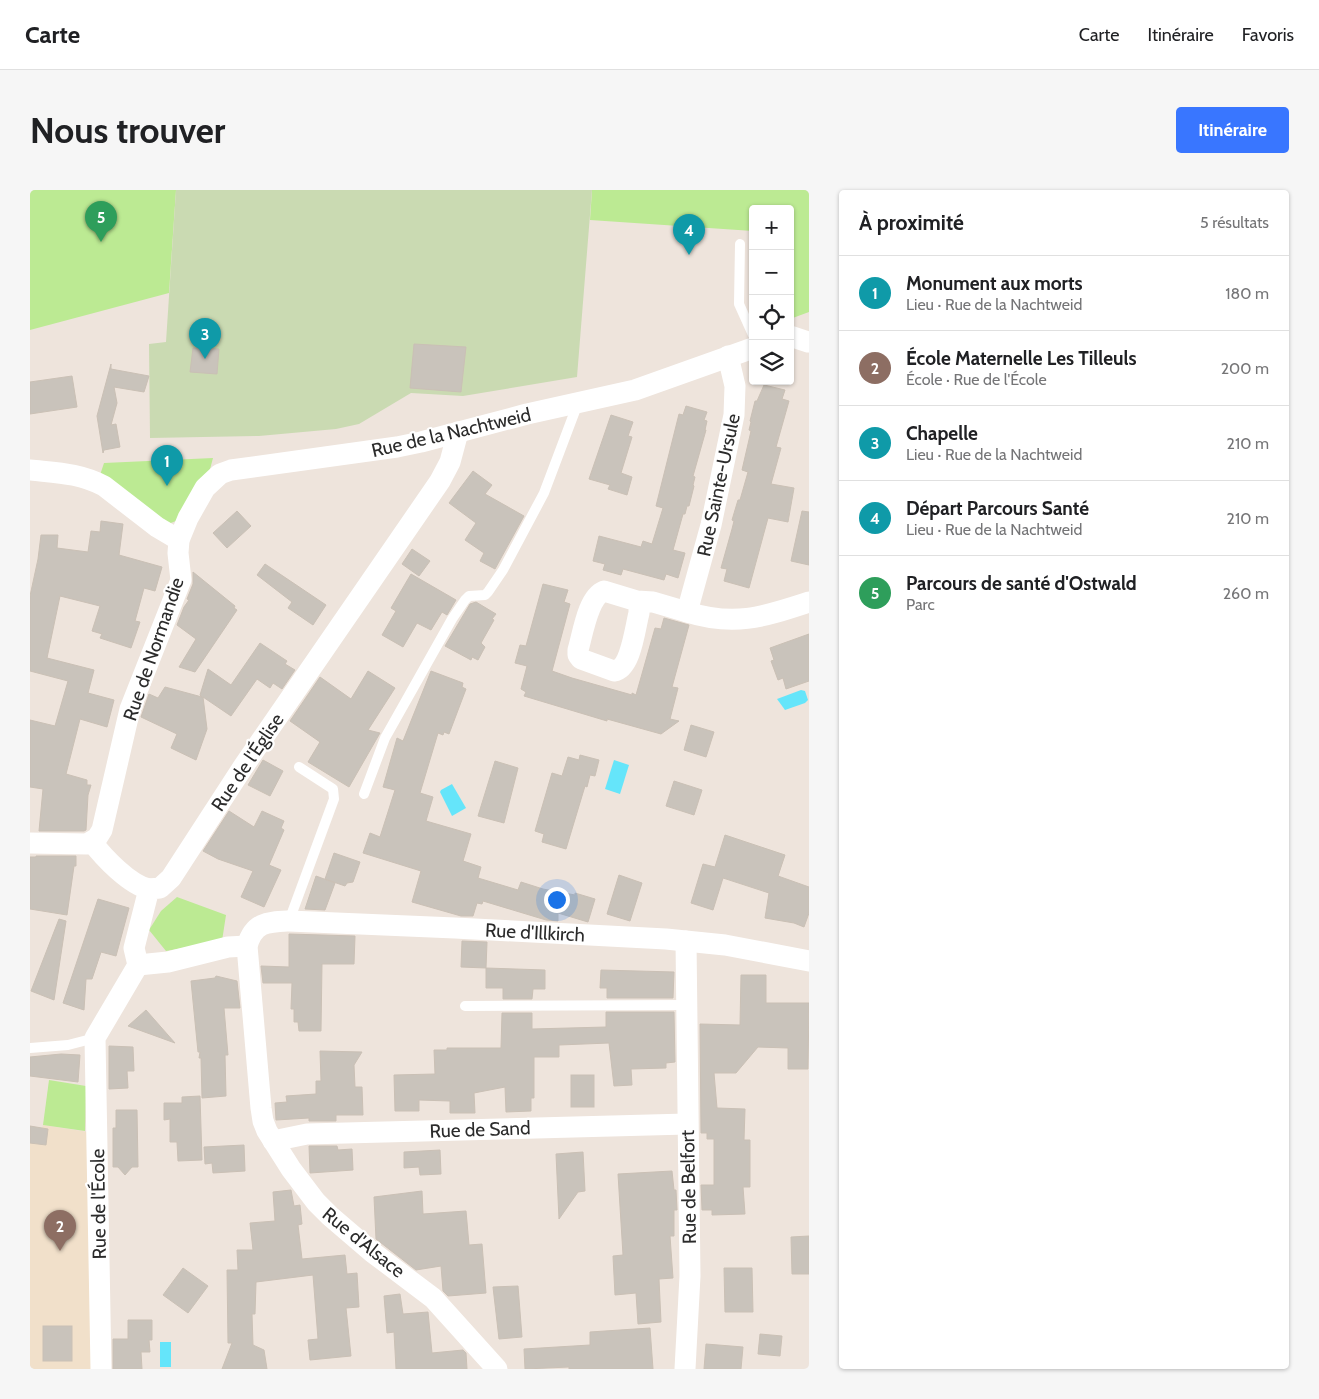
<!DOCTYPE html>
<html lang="fr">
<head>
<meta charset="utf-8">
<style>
  :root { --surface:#fff; --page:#f6f6f6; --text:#202124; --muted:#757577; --line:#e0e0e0; --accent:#3976ff }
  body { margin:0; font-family:Cabin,sans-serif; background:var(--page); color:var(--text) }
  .controls { position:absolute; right:15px; top:15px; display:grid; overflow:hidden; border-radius:5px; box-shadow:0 1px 4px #0004 }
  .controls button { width:45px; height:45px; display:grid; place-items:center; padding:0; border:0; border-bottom:1px solid var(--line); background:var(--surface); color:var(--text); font:25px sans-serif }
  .you { position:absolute; left:526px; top:709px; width:18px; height:18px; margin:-12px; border:4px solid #fff; border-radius:50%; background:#1a73e8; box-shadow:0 0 0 8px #1a73e833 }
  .badge { display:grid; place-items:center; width:32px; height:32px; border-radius:50%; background:var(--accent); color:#fff; font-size:16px; font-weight:700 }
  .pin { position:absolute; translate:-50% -41px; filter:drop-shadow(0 1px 2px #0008) }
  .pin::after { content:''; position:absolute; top:26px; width:18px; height:15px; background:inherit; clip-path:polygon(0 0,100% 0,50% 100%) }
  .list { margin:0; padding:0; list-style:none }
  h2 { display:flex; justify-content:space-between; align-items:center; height:65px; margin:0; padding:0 20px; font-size:21px }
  h2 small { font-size:16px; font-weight:400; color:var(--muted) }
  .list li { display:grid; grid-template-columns:32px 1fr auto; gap:15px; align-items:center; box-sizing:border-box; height:75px; padding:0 20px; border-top:1px solid var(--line) }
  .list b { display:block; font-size:19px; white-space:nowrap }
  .list p { margin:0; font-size:16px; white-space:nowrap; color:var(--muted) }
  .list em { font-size:16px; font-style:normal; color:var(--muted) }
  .icon { flex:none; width:28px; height:28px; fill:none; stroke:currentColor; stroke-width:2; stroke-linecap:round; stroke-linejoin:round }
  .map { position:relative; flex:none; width:779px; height:1179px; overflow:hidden; border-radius:5px }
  header { display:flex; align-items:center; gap:30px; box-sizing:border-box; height:70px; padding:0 25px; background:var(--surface); border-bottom:1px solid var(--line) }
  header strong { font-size:24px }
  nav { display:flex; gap:28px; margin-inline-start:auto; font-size:18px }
  .intro { display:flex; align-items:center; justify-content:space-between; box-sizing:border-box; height:120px; padding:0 30px }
  h1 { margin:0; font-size:35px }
  .button { padding:12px 22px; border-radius:5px; background:var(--accent); color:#fff; font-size:18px; font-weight:700 }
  main { display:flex; gap:30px; padding:0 30px }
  aside { flex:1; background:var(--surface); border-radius:5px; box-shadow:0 1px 4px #0004 }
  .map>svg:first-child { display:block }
</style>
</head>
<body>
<header>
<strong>Carte</strong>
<nav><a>Carte</a><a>Itinéraire</a><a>Favoris</a></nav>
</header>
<div class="intro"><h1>Nous trouver</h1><a class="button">Itinéraire</a></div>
<main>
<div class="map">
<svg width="779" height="1179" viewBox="0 0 779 1179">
  <rect width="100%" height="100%" fill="#eee4dc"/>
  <polygon fill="#f1e0ca" points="13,935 58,942 62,1179 0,1179 0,936 12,938"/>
  <g fill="#bcea93">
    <polygon points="0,0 146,0 139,103 0,140"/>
    <polygon points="562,0 779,0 779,122 760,129 760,19 723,19 723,41 560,30"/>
    <polygon points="183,268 179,283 146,331 138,334 70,285 74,273"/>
    <polygon points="147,707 196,725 192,751 136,761 119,740 131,721"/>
    <polygon points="19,890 56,896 55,941 13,935"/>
  </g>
  <polygon fill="#cadab2" points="146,0 562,0 547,187 433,206 381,203 329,234 306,239 229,246 120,248 119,154 136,152"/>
  <g fill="#65e5fa">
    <polygon points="771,500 775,501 778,510 775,513 755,520 747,509"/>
    <polygon points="584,570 599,575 590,604 575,599"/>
    <polygon points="422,594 436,618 422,626 410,602 411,600"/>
    <rect x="130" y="1152" width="11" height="25"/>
  </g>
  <g fill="#c9c3bb" stroke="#cac0b5">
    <polygon points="384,154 436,157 431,202 380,198"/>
    <polygon points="163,158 189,159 187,184 160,182"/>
    <polygon points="81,174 81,179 119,186 114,202 84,197 87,213 81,235 86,234 90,257 74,260 73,263 67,226"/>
    <polygon points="42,186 47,217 0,224 0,192"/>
    <polygon points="734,195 755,200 752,209 759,211 746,257 751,258 741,294 764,298 758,332 738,328 719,398 694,391 697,379 691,378 702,339 704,331 702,330 708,310 710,310 718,282 712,280 721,241 719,240 721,232 720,231 725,211 727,211"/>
    <polygon points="656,216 677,222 674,230 677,231 675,240 676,240 663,286 665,287 663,295 664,296 659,316 657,316 655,324 653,324 643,360 655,363 648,388 636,384 634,390 593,379 591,385 573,380 575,374 563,371 569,346 611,357 613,351 622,354 633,318 626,316 649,224 653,225"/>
    <polygon points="581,225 603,232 598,246 602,247 591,283 602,287 597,305 578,299 580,295 559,289"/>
    <polygon points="443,281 462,295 455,304 494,326 465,379 450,371 454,363 435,350 446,333 419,313"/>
    <polygon points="207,321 221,336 197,358 183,343"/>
    <polygon points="772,321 779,322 779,375 761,371"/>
    <polygon points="71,331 93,334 89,365 132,377 125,401 114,398 105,431 110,432 101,458 70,448 72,444 62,441 70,416 30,406 17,468 64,480 58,503 84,510 77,537 50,529 36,584 57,590 57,595 61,595 58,605 56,640 54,641 9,641 13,599 0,597 0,530 25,536 38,491 0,481 0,406 8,369 11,345 28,345 27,358 58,362 61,341 70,342"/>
    <polygon points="382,359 400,371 389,386 372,374"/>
    <polygon points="235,374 296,415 283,435 258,418 262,412 227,385"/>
    <polygon points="163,382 205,416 204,418 207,420 165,482 149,477 166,449 147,435 154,417 159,410 157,409 163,394"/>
    <polygon points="381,384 426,410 417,425 412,422 401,440 387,433 373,457 352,445 366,421 361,418"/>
    <polygon points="513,394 538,400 534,412 540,414 522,481 542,488 602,505 602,503 606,505 625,438 631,439 634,428 659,435 642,497 648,498 640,529 649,531 631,544 577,529 577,531 494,506 496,502 491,499 497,476 485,473 490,455 496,456"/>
    <polygon points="446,412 466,424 462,429 464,430 451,453 455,457 448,470 442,467 441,470 415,456 440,414"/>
    <polygon points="779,444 779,491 756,499 753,488 748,490 741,471 744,470 740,458"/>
    <polygon points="230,453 257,471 255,474 265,480 252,499 243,493 240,498 227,489 201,526 173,507 177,539 166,570 141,558 147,544 111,527 119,504 128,508 135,497 172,507 170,505 178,479 201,495"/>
    <polygon points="338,481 365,498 338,540 350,543 319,597 278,572 290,552 260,531 290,487 321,509"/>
    <polygon points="401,481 433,493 432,497 436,499 419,544 414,542 413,545 408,543 390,603 403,607 396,631 441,644 433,671 451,677 448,688 488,700 491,692 513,699 545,705 545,703 565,709 558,732 528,723 528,731 516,730 453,711 452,714 447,713 443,726 431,726 382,712 391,681 333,663 340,643 350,647 365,600 353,597 367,548 373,551"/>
    <polygon points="661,535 684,542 676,567 654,560"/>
    <polygon points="550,565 569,570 565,586 560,585 557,597 555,596 536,659 512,652 514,644 505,641 522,583 532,586 538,567 549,570"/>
    <polygon points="233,570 253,581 240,606 218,595"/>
    <polygon points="465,571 488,578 474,633 448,626"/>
    <polygon points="644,591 672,600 664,625 636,616"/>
    <polygon points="199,621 224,637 232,621 254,631 251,638 254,640 239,675 251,680 234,717 211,707 223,681 188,669 173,661"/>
    <polygon points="695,645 755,665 748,686 779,697 779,723 774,737 764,733 735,728 739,703 693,688 683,720 661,713 673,674 685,677"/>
    <polygon points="304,663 330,672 323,692 317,693 315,696 295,689"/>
    <polygon points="6,666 46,666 46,676 44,676 37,725 0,719 0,667 6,667"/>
    <polygon points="589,685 612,693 600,731 577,724"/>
    <polygon points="286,686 305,693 295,720 275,719"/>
    <polygon points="68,709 99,718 86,766 71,762 62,789 56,789 54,820 33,813"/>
    <polygon points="29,729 36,731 24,810 1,801"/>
    <polygon points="259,744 325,746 324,774 292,774 291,841 269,841 268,832 264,832 264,819 261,819 262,793 233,793 231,776 259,777"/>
    <polygon points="432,751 457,752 456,778 431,777"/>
    <polygon points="456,778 515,780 515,799 503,799 502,809 473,809 473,798 456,798"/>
    <polygon points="571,780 644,782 643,808 577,808 577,798 570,798"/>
    <polygon points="711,785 736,785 736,813 779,813 778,879 758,879 758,858 728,857 706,883 684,883 687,918 715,919 714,950 720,950 720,997 713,997 715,1024 682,1025 682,1020 672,1020 671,995 684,995 684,949 677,949 677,943 671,943 670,834 710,835"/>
    <polygon points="186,786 207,791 210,818 194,818 198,865 195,865 196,906 172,908 171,868 169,868 170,862 168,862 161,791 185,788"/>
    <polygon points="116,820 145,853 98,836"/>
    <polygon points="576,822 644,822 645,872 636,873 636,878 601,879 602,895 584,896 579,853 529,855 529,867 504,867 504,908 501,908 501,921 476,922 475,897 444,903 445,923 420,923 420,911 389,910 389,921 365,921 364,885 405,884 404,860 417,860 417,858 471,858 472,823 502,823 502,839 576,837"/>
    <polygon points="79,856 103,857 104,881 97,881 98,898 79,899"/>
    <polygon points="290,861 332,862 324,875 325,897 332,897 333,925 306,925 306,931 279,931 279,928 246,930 245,913 257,912 256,906 286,904 286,891 291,891"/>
    <polygon points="31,864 50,865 48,892 0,886 0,867"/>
    <rect x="541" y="885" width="23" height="32"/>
    <polygon points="170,906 172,970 148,971 147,952 140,952 140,929 134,930 134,913 152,913 152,907"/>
    <polygon points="86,920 107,920 108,977 102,977 95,985 88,977 83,977 83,938 86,938"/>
    <polygon points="0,936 18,939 16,955 0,953"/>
    <polygon points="214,955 215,981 183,983 182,973 175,974 174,957"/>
    <polygon points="279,956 307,956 308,960 322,959 323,980 280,983"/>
    <polygon points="410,960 411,984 390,985 389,977 374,978 374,962"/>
    <polygon points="553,962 555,1001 548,1002 529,1029 526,964"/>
    <polygon points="642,981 644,1000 646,1000 647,1020 644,1020 644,1046 640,1046 643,1088 629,1089 631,1132 608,1134 606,1103 585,1105 583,1066 593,1065 588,984"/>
    <polygon points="261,1000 264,1016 270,1015 272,1034 268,1035 272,1069 315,1065 317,1084 327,1083 329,1117 316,1118 321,1166 280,1170 278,1150 288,1149 283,1085 226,1092 225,1124 222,1124 223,1155 234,1160 237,1179 192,1179 202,1153 198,1153 197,1080 208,1080 207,1060 223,1060 220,1033 245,1031 243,1002"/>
    <polygon points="392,1001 393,1024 436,1021 439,1055 452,1054 456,1103 418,1106 413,1101 411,1076 386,1080 346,1049 344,1007"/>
    <polygon points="779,1046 779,1084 762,1084 761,1047"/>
    <polygon points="153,1078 178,1096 158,1123 133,1105"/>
    <polygon points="694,1078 722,1078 723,1122 695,1122"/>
    <polygon points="488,1096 492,1147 469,1149 463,1097"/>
    <polygon points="370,1104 373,1124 398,1122 402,1163 433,1160 436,1163 437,1179 366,1179 364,1142 357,1143 354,1106"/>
    <polygon points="98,1130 122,1130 122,1150 119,1150 120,1162 111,1162 112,1179 83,1179 83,1149 98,1149"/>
    <rect x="13" y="1136" width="29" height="35"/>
    <polygon points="620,1138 623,1179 539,1179 539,1177 495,1179 494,1159 560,1155 560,1142"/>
    <polygon points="730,1144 752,1146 750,1166 728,1164"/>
    <polygon points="676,1154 713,1157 711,1179 674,1179"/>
  </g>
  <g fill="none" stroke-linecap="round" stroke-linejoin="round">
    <g stroke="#fff" stroke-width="10">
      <polyline points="710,54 709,114 723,145"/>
      <polyline points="334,604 355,548 422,429 435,410 439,406 455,405 458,402 473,380 514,303 548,213"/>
      <polyline points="259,731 304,609 303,599 269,577"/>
      <polyline points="435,816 656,815"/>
      <polyline points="0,858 38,855 65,848"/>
    </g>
    <g stroke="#fff" stroke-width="21">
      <polyline points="760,146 778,152"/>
      <path d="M 698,166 L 705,196 L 704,225 L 681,335 L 657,422 C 705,437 733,427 779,412"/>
      <path d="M 0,280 C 28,283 49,283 74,296 L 127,337 L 149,350"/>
      <path d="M 607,411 L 609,416 L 609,423 C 605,438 601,479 584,481 L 551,469 L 548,465 L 548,460 C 553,443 558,407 574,401 L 607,411 L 623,412 L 657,422"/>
      <path d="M 62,652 C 74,668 100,695 119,699"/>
      <polyline points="0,653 57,654 67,648 72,640 100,519 151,390 148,363 149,350 158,328 175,298 190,284 201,280 367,257 391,252 497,224 605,200 723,158"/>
      <polyline points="108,775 138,772 198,757 217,756"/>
      <polyline points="243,951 277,944 657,934"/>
      <polyline points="71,1179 65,848 108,775 104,758 119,699 130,698 141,688 213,577 410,291 420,272 428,242"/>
      <path d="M 467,1179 L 403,1108 L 342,1062 L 300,1026 L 286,1012 L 261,979 L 237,941 L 233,931 L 231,918 L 217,756 C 224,732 237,732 259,731 L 425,738 L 636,749 L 695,755 L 779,771"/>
      <polyline points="655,1179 660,1086 656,751"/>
    </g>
  </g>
  <g text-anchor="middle" stroke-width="4.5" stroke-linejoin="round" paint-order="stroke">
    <g font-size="19" fill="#2b2b2b" stroke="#fff">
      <text transform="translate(421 242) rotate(-13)" y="7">Rue de la Nachtweid</text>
      <text transform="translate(688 295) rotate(-78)" y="7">Rue Sainte-Ursule</text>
      <text transform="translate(123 459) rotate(-71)" y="7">Rue de Normandie</text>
      <text transform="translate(217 572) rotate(-56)" y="7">Rue de l'Église</text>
      <text transform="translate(505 742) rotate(3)" y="7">Rue d'Illkirch</text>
      <text transform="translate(450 939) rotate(-2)" y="7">Rue de Sand</text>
      <text transform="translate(658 997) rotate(-91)" y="7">Rue de Belfort</text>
      <text transform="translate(68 1014) rotate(-91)" y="7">Rue de l'École</text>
      <text transform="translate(334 1052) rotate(39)" y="7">Rue d'Alsace</text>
    </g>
  </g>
</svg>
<div class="controls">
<button>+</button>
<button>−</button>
<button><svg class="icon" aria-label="locate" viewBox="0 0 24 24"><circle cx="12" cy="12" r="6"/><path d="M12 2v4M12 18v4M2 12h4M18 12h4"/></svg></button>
<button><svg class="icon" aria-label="layers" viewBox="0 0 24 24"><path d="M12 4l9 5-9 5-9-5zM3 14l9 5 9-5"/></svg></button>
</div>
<div class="you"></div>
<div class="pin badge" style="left:137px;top:296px;background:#0f9aa8">1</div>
<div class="pin badge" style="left:30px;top:1061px;background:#8d6e63">2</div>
<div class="pin badge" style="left:175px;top:169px;background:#0f9aa8">3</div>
<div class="pin badge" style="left:659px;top:65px;background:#0f9aa8">4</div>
<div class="pin badge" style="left:71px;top:52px;background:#2e9e5b">5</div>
</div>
<aside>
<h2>À proximité<small>5 résultats</small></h2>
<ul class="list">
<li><span class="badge" style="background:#0f9aa8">1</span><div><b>Monument aux morts</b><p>Lieu · Rue de la Nachtweid</p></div><em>180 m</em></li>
<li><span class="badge" style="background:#8d6e63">2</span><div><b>École Maternelle Les Tilleuls</b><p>École · Rue de l'École</p></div><em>200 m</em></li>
<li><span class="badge" style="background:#0f9aa8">3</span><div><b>Chapelle</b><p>Lieu · Rue de la Nachtweid</p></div><em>210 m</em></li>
<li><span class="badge" style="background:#0f9aa8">4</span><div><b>Départ Parcours Santé</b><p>Lieu · Rue de la Nachtweid</p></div><em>210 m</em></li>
<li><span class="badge" style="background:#2e9e5b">5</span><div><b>Parcours de santé d'Ostwald</b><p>Parc</p></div><em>260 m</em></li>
</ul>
</aside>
</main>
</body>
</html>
